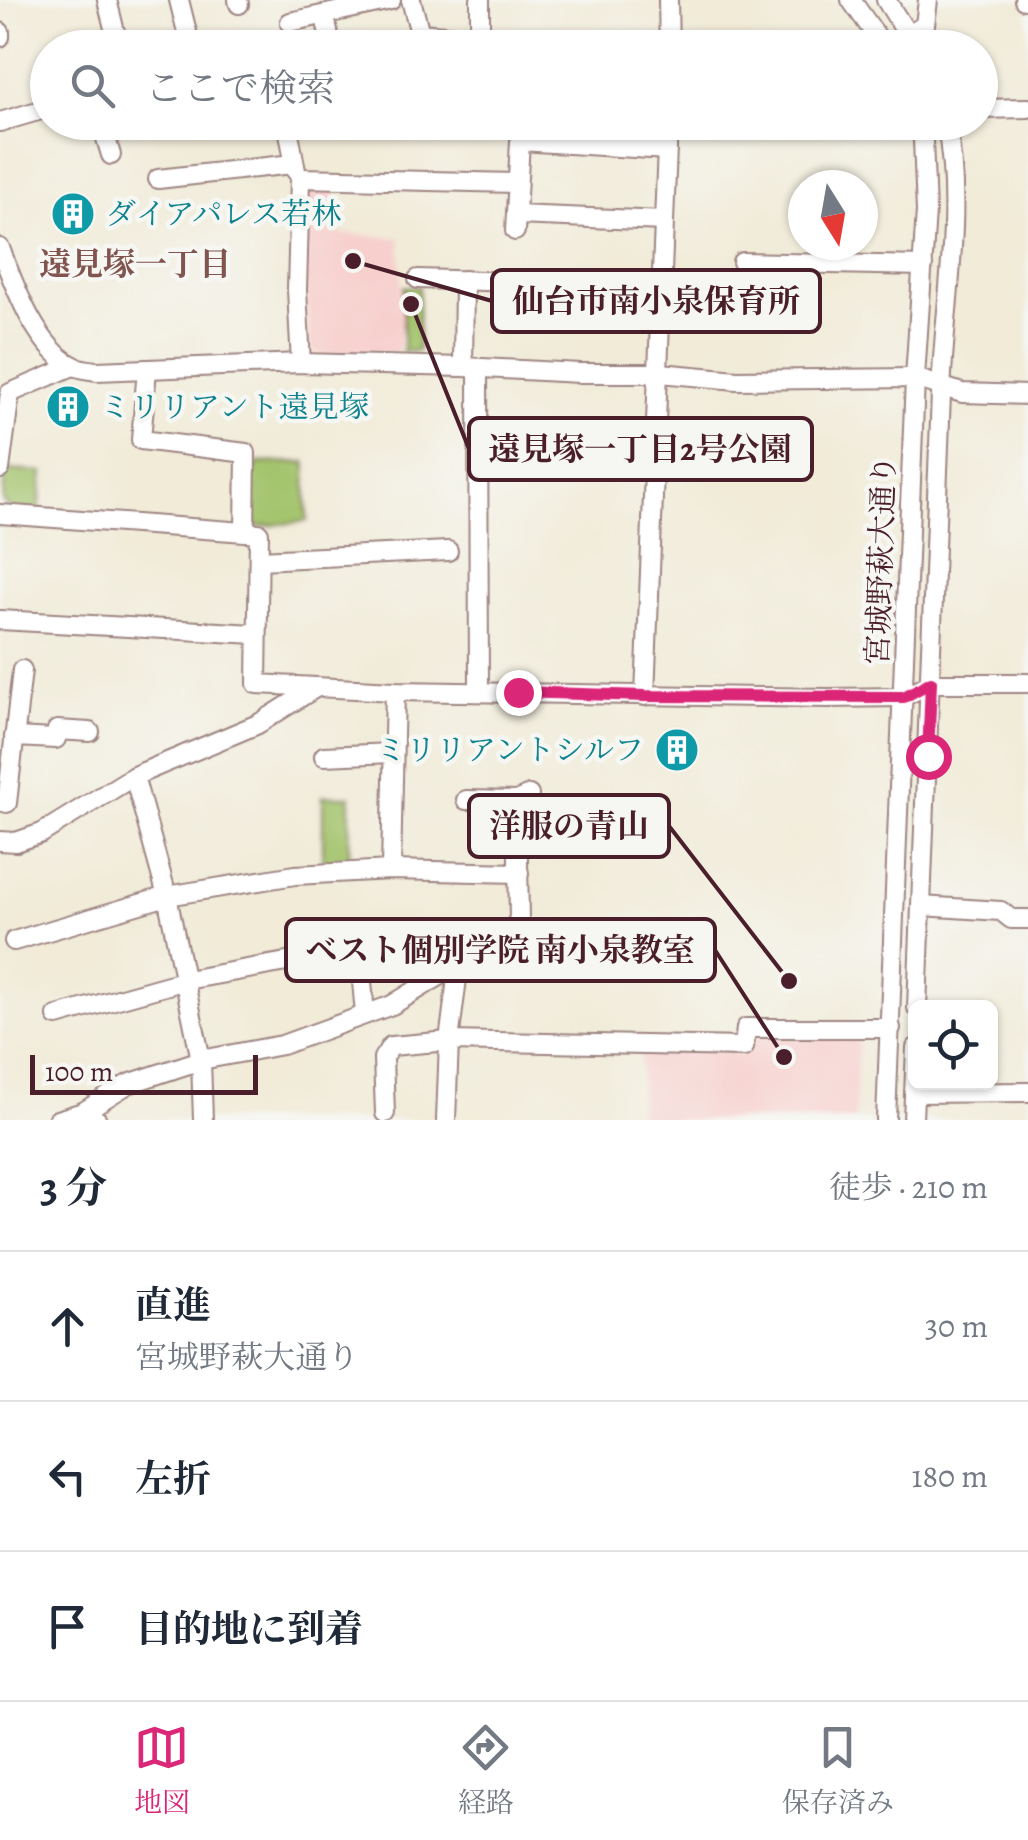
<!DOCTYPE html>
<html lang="ja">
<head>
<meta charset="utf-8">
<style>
  :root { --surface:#fff; --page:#f6f6f7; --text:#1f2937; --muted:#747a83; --line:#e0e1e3; --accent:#db2777 }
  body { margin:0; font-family:Alegreya,"Noto Serif JP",serif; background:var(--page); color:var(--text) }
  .controls { position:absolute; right:30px; bottom:30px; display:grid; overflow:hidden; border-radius:15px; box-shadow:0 2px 8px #0004 }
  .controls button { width:90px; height:90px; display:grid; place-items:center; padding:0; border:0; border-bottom:2px solid var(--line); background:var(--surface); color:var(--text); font:50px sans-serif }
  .compass { position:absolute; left:788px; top:170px; width:90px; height:90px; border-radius:50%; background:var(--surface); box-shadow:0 2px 8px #0004; rotate:169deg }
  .scale { position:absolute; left:30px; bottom:25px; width:228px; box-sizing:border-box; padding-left:10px; border:5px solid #4a1f2b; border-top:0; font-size:28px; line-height:35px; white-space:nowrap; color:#4a1f2b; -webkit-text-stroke:8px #f6f6f2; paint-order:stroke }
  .stop { position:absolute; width:30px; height:30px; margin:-22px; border:8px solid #db2777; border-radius:50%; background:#fff }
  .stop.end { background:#db2777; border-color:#fff; box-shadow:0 2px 10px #0008 }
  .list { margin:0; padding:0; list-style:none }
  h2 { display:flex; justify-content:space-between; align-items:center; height:130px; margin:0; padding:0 40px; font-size:42px }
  h2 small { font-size:32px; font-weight:400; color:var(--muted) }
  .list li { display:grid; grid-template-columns:65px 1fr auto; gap:30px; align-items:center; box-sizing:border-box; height:150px; padding:0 40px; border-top:2px solid var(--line) }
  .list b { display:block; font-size:38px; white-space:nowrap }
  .list p { margin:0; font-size:32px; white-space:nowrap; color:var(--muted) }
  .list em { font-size:32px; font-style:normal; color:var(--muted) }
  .icon { flex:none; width:55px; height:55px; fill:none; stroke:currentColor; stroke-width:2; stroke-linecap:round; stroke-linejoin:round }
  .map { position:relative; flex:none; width:1028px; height:1120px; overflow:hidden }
  .search { position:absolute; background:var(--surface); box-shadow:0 2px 8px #0004; left:30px; right:30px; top:30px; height:110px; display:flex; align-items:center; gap:25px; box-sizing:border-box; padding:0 35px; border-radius:55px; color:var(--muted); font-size:38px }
  .sheet { height:580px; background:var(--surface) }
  nav { display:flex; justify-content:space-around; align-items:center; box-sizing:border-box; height:140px; border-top:2px solid var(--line); background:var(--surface); font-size:28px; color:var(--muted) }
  nav a { display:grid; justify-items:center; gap:5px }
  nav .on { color:var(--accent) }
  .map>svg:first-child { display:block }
</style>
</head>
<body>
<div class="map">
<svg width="1028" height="1120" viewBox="0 0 1028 1120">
  <rect width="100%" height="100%" fill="#f6f6f2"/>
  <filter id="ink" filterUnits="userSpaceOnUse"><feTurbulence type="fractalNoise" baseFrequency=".01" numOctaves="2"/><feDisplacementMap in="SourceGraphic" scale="20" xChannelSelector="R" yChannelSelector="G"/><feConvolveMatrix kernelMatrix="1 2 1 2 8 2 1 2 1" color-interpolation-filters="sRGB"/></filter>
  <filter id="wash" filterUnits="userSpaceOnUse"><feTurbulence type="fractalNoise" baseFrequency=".0048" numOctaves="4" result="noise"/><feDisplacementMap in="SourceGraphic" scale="40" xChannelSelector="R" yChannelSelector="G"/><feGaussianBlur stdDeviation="2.25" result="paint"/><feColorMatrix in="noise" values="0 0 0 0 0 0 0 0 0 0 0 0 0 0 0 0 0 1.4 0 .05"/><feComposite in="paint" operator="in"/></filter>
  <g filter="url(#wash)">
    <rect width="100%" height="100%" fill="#f1ebd8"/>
    <g fill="#f7d0ce">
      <polygon points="315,186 336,186 335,233 400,238 403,320 398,353 317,354 310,348 305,284 307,194"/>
      <polygon points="750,1035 858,1038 855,1120 638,1120 641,1090 640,1051 750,1051"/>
    </g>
    <g fill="#a3c36c" stroke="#76714c" stroke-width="2.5">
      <polygon points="419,286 418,351 403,352 404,287"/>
      <path d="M 306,462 L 307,521 L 256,527 C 251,509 246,479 258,463 Z"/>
      <polygon points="5,470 43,472 39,511 12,510 3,501"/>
      <polygon points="323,796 350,796 349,863 323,863"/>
    </g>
  </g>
  <g filter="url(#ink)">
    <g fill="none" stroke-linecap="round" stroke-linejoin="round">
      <defs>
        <g id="minor">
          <polyline points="107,0 119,48"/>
          <polyline points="179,0 191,48"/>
          <polyline points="238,0 239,4"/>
          <polyline points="411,0 420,33 541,43 553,48"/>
          <polyline points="480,0 480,37"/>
          <polyline points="668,0 669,48"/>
          <polyline points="851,0 885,48"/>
          <polyline points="886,0 916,48"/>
          <polyline points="1024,0 1028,0"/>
          <polyline points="325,15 331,48"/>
          <polyline points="290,22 391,0"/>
          <polyline points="0,32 0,37"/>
          <polyline points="909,35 925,25 928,0"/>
          <polyline points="980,109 1028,108"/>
          <polyline points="0,122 48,108"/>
          <polyline points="101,122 111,155"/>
          <polyline points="287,122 296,171"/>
          <polyline points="158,179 293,164"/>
          <polyline points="516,215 664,221"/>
          <polyline points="515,231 520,141 667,150"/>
          <path d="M 0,248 C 14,285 37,349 74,366 C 80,369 90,370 97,371 L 301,363 L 463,367 L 580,373 L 660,373 L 737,380 L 915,378 L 962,393 L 1028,395"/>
          <polyline points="742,262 923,266"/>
          <polyline points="418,279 517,282"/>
          <polyline points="301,363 297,290 300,178 516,183"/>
          <polyline points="463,367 464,280"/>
          <polyline points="478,368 479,691"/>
          <polyline points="147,369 141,440 246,453 245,532 259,533 257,684 395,691 827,698 903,697 931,683 1028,683"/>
          <polyline points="0,469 10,393 73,366"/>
          <polyline points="0,514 245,532"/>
          <polyline points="259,560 448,551"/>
          <polyline points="0,620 256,634"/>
          <polyline points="645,696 668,122"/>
          <polyline points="14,737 56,739 57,730 90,732"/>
          <polyline points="324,756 392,753"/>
          <polyline points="134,776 167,896 295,875 391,870 519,873"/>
          <polyline points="466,800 517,801"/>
          <polyline points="0,801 7,803 22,670"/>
          <polyline points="518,821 627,825"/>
          <polyline points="0,841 16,842 42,833 134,776 258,724 317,687"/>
          <polyline points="391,870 395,691"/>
          <polyline points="921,906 1001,911 1011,919 1028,919"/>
          <polyline points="14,941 167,896 201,1060 203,1120"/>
          <path d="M 917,1008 C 925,803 933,599 941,394 C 944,304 964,212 946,122"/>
          <polyline points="57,1016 186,980 359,949 365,1014"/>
          <polyline points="914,1093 1028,1092"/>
          <polyline points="385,1113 383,1058 391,1046 449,1041 744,1047 746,1028 891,1028"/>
          <polyline points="57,1120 83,1112"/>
          <polyline points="97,1120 83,1112 128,1084 201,1060 282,1045 392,1005 511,932 519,919 517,801 529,795"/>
          <polyline points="446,1120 449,1041 459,963"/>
          <polyline points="886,1120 915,378 926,211 923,140 919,122"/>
          <polyline points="913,1120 916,1048"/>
        </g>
      </defs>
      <use href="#minor" stroke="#9e8582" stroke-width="22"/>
      <use href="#minor" stroke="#fff" stroke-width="18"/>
    </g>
  </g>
  <g fill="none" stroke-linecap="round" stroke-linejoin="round" filter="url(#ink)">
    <polyline stroke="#db2777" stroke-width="12" points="518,692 645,696 904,697 931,682 928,756"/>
  </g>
  <defs>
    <symbol id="building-disc" viewBox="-11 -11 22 22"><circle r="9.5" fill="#0f9aa8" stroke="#f6f6f2"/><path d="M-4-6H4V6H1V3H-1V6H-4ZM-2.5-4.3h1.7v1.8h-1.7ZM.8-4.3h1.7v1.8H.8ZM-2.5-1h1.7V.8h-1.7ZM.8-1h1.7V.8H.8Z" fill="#fff"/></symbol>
  </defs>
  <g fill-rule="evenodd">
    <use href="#building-disc" x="48" y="189" width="50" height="50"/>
    <use href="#building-disc" x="43" y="382" width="50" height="50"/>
    <use href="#building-disc" x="652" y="725" width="50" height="50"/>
  </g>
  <g text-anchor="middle" stroke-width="9" stroke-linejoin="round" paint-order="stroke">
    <g font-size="30" fill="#0d838f" stroke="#f6f6f2" text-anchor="start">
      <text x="106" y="224">ダイアパレス若林</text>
      <text x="100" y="417">ミリリアント遠見塚</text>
      <text x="644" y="760" text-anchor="end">ミリリアントシルフ</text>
    </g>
    <g font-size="30" fill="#4a1f2b" stroke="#f6f6f2">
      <text transform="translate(881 560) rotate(-88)" y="10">宮城野萩大通り</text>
    </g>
    <g font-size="32" font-weight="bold" fill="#82544f" stroke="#f6f6f2">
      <text x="135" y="275">遠見塚一丁目</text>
    </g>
  </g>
  <path fill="none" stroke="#4a1f2b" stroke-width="4" d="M353 261L492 301M411 304L469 449M789 981L669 826M784 1057L715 950"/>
  <g fill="#4a1f2b" stroke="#f6f6f2" stroke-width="4">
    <circle cx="353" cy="261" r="10"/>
    <circle cx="411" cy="304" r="10"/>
    <circle cx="789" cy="981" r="10"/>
    <circle cx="784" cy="1057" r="10"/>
  </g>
  <g fill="#f6f6f2" stroke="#4a1f2b" stroke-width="4">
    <rect x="492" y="270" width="328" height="62" rx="10"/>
    <rect x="469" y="418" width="343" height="62" rx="10"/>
    <rect x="469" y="795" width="200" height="62" rx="10"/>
    <rect x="286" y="919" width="429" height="62" rx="10"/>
  </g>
  <g font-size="32" text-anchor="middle" font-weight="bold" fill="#4a1f2b">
    <text x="656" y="312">仙台市南小泉保育所</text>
    <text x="640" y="460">遠見塚一丁目2号公園</text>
    <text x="569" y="837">洋服の青山</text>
    <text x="500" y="961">ベスト個別学院 南小泉教室</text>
  </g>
</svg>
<div class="controls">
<button><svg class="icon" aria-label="locate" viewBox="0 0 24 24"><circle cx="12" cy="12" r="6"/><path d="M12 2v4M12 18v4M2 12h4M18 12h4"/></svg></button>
</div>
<svg class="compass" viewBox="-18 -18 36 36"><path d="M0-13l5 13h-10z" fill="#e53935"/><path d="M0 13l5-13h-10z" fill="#747a83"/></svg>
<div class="scale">100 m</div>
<div class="stop" style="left:928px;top:756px"></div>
<div class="stop end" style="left:518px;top:692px"></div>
<div class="search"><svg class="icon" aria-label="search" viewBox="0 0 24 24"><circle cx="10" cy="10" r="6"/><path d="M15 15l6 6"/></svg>ここで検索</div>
</div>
<section class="sheet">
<h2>3 分<small>徒歩 · 210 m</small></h2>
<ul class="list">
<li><svg class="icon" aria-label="ahead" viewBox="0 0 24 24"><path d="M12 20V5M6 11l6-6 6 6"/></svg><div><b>直進</b><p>宮城野萩大通り</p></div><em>30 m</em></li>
<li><svg class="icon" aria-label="left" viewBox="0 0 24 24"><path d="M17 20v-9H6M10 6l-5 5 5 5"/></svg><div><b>左折</b></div><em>180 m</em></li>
<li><svg class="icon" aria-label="arrive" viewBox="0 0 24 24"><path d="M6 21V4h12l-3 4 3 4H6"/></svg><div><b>目的地に到着</b></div></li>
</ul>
</section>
<nav>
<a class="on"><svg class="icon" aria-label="map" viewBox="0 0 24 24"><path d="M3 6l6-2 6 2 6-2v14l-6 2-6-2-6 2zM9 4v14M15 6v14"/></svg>地図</a>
<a><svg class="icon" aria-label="directions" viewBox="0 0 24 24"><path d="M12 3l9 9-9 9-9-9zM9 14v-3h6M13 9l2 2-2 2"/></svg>経路</a>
<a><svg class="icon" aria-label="saved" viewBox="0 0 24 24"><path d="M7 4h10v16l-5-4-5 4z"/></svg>保存済み</a>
</nav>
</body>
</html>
